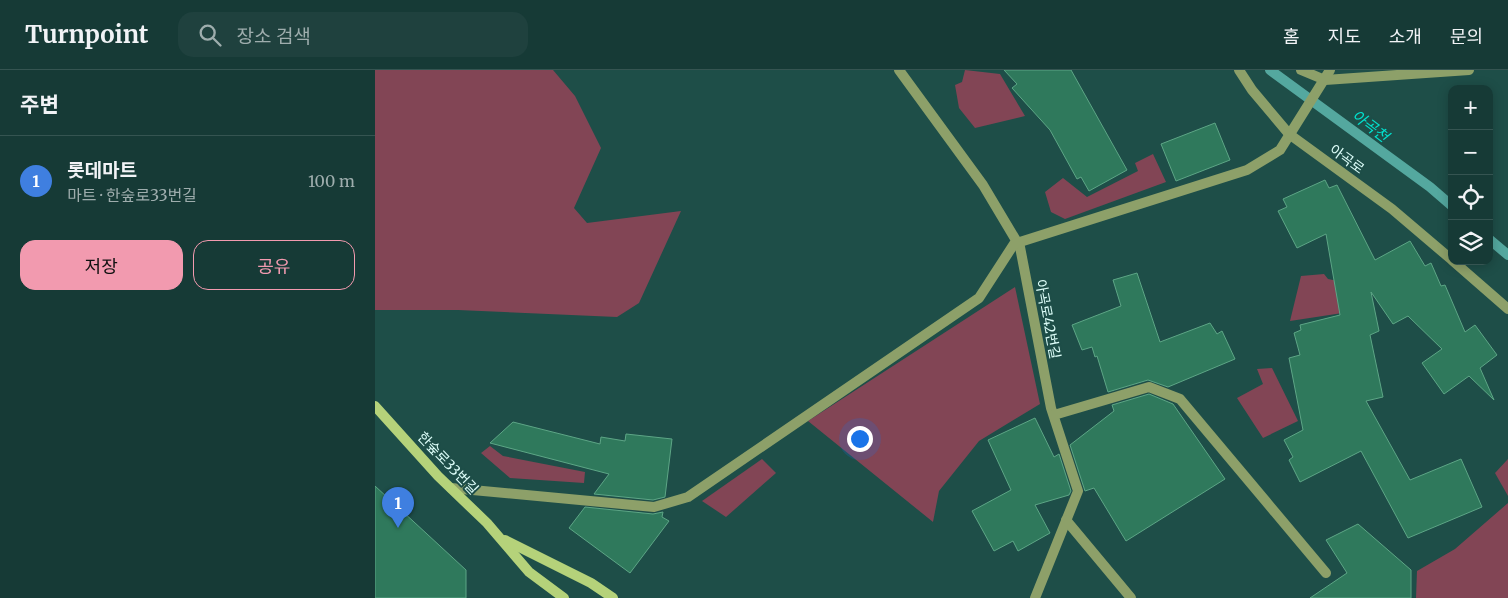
<!DOCTYPE html>
<html lang="ko">
<head>
<meta charset="utf-8">
<style>
  :root { --surface:#163a36; --page:#1f413e; --text:#f1f3f6; --muted:#9eadad; --line:#355451; --accent:#f29aaf }
  body { margin:0; font-family:Merriweather,"Noto Sans KR",serif; background:var(--page); color:var(--text) }
  .controls { position:absolute; right:15px; top:15px; display:grid; overflow:hidden; border-radius:10px; box-shadow:0 2px 12px #0003 }
  .controls button { width:45px; height:45px; display:grid; place-items:center; padding:0; border:0; border-bottom:1px solid var(--line); background:var(--surface); color:var(--text); font:25px sans-serif }
  .you { position:absolute; left:484px; top:368px; width:18px; height:18px; margin:-12px; border:4px solid #fff; border-radius:50%; background:#1a73e8; box-shadow:0 0 0 8px #1a73e833 }
  .badge { display:grid; place-items:center; width:32px; height:32px; border-radius:50%; background:var(--accent); color:#fff; font-size:16px; font-weight:700 }
  .pin { position:absolute; translate:-50% -41px; filter:drop-shadow(0 1px 2px #0008) }
  .pin::after { content:''; position:absolute; top:26px; width:18px; height:15px; background:inherit; clip-path:polygon(0 0,100% 0,50% 100%) }
  .list { margin:0; padding:0; list-style:none }
  h2 { display:flex; justify-content:space-between; align-items:center; height:65px; margin:0; padding:0 20px; font-size:21px }
  h2 small { font-size:16px; font-weight:400; color:var(--muted) }
  .list li { display:grid; grid-template-columns:32px 1fr auto; gap:15px; align-items:center; box-sizing:border-box; height:90px; padding:0 20px; border-top:1px solid var(--line) }
  .list b { display:block; font-size:19px; white-space:nowrap }
  .list p { margin:0; font-size:16px; white-space:nowrap; color:var(--muted) }
  .list em { font-size:16px; font-style:normal; color:var(--muted) }
  .actions { display:flex; gap:10px; padding:15px 20px }
  .actions a { flex:1; padding:11px 0; border:1px solid var(--accent); border-radius:15px; text-align:center; font-size:18px; color:var(--accent) }
  .actions .main { background:var(--accent); color:#111 }
  .icon { flex:none; width:28px; height:28px; fill:none; stroke:currentColor; stroke-width:2; stroke-linecap:round; stroke-linejoin:round }
  .map { position:relative; flex:none; width:1133px; height:528px; overflow:hidden }
  header { display:flex; align-items:center; gap:30px; box-sizing:border-box; height:70px; padding:0 25px; background:var(--surface); border-bottom:1px solid var(--line) }
  header strong { font-size:24px }
  nav { display:flex; gap:28px; margin-inline-start:auto; font-size:18px }
  .search { width:350px; height:45px; background:var(--page); display:flex; align-items:center; gap:12px; box-sizing:border-box; padding:0 18px; border-radius:15px; color:var(--muted); font-size:19px }
  main { display:flex }
  aside { flex:1; background:var(--surface) }
  .map>svg:first-child { display:block }
</style>
</head>
<body>
<header>
<strong>Turnpoint</strong>
<div class="search"><svg class="icon" aria-label="search" viewBox="0 0 24 24"><circle cx="10" cy="10" r="6"/><path d="M15 15l6 6"/></svg>장소 검색</div>
<nav><a>홈</a><a>지도</a><a>소개</a><a>문의</a></nav>
</header>
<main>
<aside>
<h2>주변<small></small></h2>
<ul class="list">
<li><span class="badge" style="background:#3f7fe0">1</span><div><b>롯데마트</b><p>마트 · 한숲로33번길</p></div><em>100 m</em></li>
</ul>
<div class="actions"><a class="main">저장</a><a>공유</a></div>
</aside>
<div class="map">
<svg width="1133" height="528" viewBox="0 0 1133 528">
  <rect width="100%" height="100%" fill="#1e4e48"/>
  <g fill="#824555">
    <polygon points="0,0 178,0 200,26 226,78 199,138 212,153 306,141 264,233 242,247 83,240 0,240"/>
    <polygon points="590,0 625,4 650,46 600,58 584,38 580,15 587,12"/>
    <polygon points="778,84 791,112 690,149 676,142 670,122 688,108 712,127 763,101 760,93"/>
    <polygon points="949,204 953,209 963,211 974,242 915,251 926,206"/>
    <polygon points="640,217 665,334 604,371 564,421 558,452 433,351"/>
    <polygon points="897,298 923,351 888,368 862,328 888,314 882,299"/>
    <polygon points="115,376 128,386 210,402 209,413 135,408 106,383"/>
    <polygon points="387,389 401,403 351,447 327,431"/>
    <polygon points="1133,389 1133,426 1120,403"/>
    <polygon points="1133,433 1133,528 1041,528 1042,501 1080,479"/>
  </g>
  <g fill="none" stroke-linecap="round" stroke-linejoin="round">
    <g stroke="#54a89f" stroke-width="10">
      <polyline points="895,0 1055,117 1077,136"/>
      <polyline points="1114,169 1133,185"/>
    </g>
  </g>
  <g fill="#2f795c" stroke="#5da686">
    <polygon points="629,0 696,0 752,100 714,121 706,107 702,109 675,60 637,18 642,14"/>
    <polygon points="840,53 855,90 801,111 786,74"/>
    <polygon points="950,110 954,118 962,115 1000,190 1035,171 1050,196 1056,193 1066,216 1070,215 1090,262 1100,255 1122,285 1105,298 1119,330 1094,306 1069,324 1047,293 1067,279 1033,246 1018,254 996,222 1004,261 995,265 1008,327 991,331 1035,410 1086,389 1107,437 1033,468 986,381 925,412 914,390 918,387 909,370 928,360 914,288 925,285 919,263 926,260 925,255 965,245 951,164 922,178 903,141 912,137 908,129"/>
    <polygon points="762,203 785,272 835,253 842,264 847,261 860,289 793,317 773,310 733,322 722,286 720,287 717,277 707,280 697,255 746,236 738,210"/>
    <polygon points="774,324 798,334 850,409 751,471 719,418 710,421 695,375 739,341 737,335"/>
    <polygon points="660,348 679,387 684,384 696,421 694,425 660,435 675,463 643,481 638,471 619,481 597,441 636,420 613,370"/>
    <polygon points="138,352 225,374 226,367 250,371 251,364 297,369 290,427 278,430 219,424 234,404 115,373"/>
    <polygon points="0,416 91,500 91,528 0,528"/>
    <polygon points="210,437 278,444 288,442 287,447 294,451 255,503 194,458"/>
    <polygon points="983,454 1036,500 1036,528 935,528 972,503 951,470"/>
  </g>
  <g fill="none" stroke-linecap="round" stroke-linejoin="round">
    <g stroke="#8da069" stroke-width="10">
      <polyline points="524,0 608,115 645,177 676,338 703,421 660,528"/>
      <polyline points="926,0 950,10 1094,0"/>
      <polyline points="679,345 774,317 805,329 951,503"/>
      <polyline points="76,418 279,437 313,427 604,228 639,174 872,100 905,80 955,0"/>
      <polyline points="691,450 756,528"/>
    </g>
    <g stroke="#8da069" stroke-width="10">
      <polyline points="864,0 877,20 914,64 1017,139 1077,190"/>
      <polyline points="1078,191 1133,239"/>
    </g>
    <g stroke="#b5d27a" stroke-width="10">
      <polyline points="0,336 63,406 112,453 154,502 189,528"/>
      <polyline points="130,470 216,513 238,528"/>
    </g>
  </g>
  <g text-anchor="middle" stroke-width="4" stroke-linejoin="round" paint-order="stroke">
    <g font-size="14" fill="#dcfdf8" stroke="#1e4e48">
      <text transform="translate(972 89) rotate(36)" y="5">아곡로</text>
      <text transform="translate(673 249) rotate(79)" y="5">아곡로42번길</text>
      <text transform="translate(73 393) rotate(46)" y="5">한숲로33번길</text>
    </g>
    <g font-size="15" font-style="italic" fill="#02e1ce" stroke="#1e4e48">
      <text transform="translate(995 56) rotate(37)" y="5">아곡천</text>
    </g>
  </g>
</svg>
<div class="controls">
<button>+</button>
<button>−</button>
<button><svg class="icon" aria-label="locate" viewBox="0 0 24 24"><circle cx="12" cy="12" r="6"/><path d="M12 2v4M12 18v4M2 12h4M18 12h4"/></svg></button>
<button><svg class="icon" aria-label="layers" viewBox="0 0 24 24"><path d="M12 4l9 5-9 5-9-5zM3 14l9 5 9-5"/></svg></button>
</div>
<div class="you"></div>
<div class="pin badge" style="left:23px;top:458px;background:#3f7fe0">1</div>
</div>
</main>
</body>
</html>
